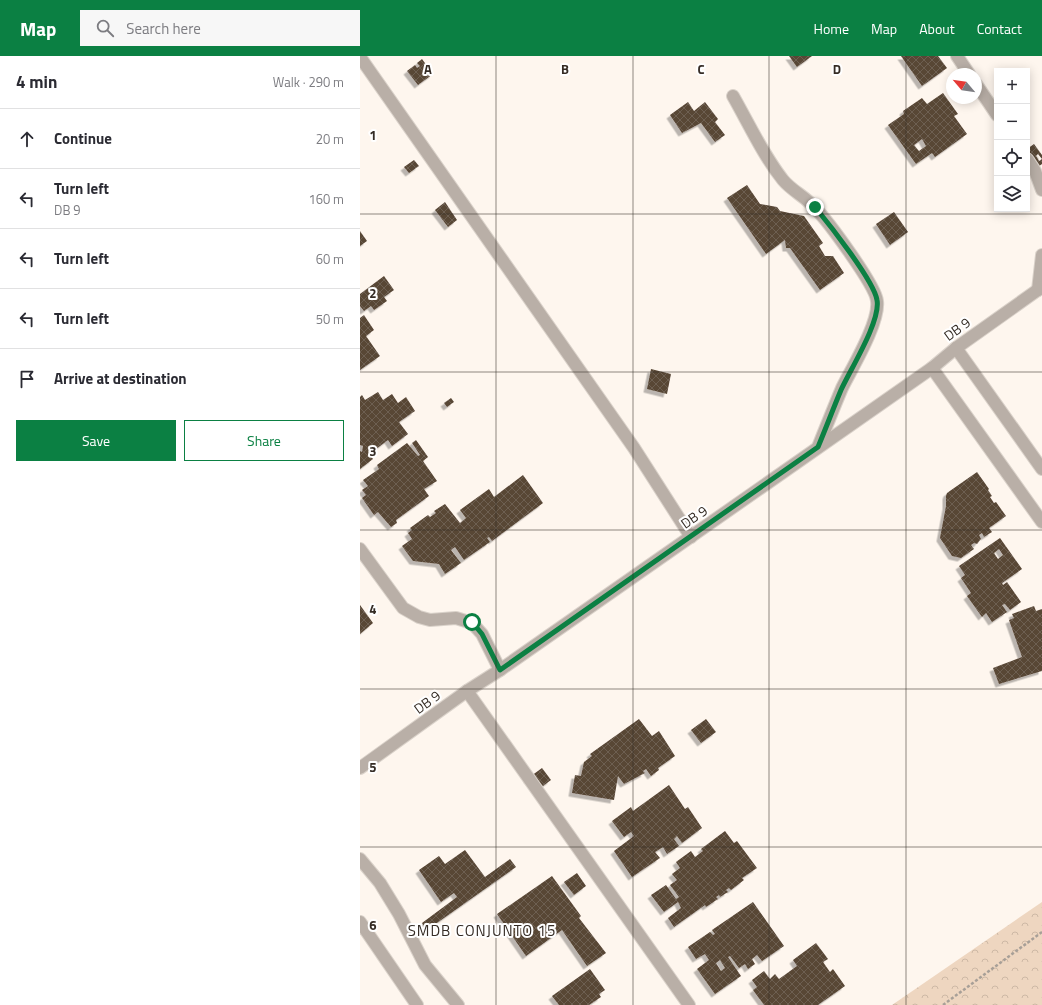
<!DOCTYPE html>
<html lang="en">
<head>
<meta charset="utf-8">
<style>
  :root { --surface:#fff; --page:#f7f7f7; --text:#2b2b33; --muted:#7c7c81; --line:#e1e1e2; --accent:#0b8043 }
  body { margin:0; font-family:"Titillium Web",sans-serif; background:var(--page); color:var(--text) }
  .controls { position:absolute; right:12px; top:12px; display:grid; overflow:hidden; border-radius:0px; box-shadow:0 2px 10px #0003 }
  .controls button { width:36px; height:36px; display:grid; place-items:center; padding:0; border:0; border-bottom:1px solid var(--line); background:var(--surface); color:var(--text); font:20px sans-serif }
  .compass { position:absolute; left:586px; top:12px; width:36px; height:36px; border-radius:50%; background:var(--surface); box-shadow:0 2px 10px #0003; rotate:299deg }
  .stop { position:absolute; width:12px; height:12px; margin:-9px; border:3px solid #0b8043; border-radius:50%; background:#fff }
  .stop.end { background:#0b8043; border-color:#fff; box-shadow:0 1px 4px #0008 }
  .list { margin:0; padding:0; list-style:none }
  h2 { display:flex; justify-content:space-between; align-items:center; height:52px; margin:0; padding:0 16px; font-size:17px }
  h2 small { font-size:13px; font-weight:400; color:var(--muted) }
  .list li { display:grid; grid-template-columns:26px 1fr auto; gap:12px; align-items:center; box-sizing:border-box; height:60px; padding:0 16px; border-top:1px solid var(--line) }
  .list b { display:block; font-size:15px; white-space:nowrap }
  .list p { margin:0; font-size:13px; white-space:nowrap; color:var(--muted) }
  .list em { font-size:13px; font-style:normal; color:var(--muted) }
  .actions { display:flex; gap:8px; padding:12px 16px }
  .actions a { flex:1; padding:9px 0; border:1px solid var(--accent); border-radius:0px; text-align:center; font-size:14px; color:var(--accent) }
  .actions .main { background:var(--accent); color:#fff }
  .icon { flex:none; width:22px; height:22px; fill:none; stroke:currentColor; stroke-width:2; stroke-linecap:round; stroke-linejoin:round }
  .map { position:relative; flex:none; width:682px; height:949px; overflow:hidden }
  header { display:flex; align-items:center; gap:24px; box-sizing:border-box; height:56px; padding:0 20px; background:var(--accent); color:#fff }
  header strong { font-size:19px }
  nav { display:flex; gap:22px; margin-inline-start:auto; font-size:14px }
  .search { width:280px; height:36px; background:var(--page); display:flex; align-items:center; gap:10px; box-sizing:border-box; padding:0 14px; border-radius:0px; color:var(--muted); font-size:15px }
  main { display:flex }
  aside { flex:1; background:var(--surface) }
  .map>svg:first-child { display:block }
</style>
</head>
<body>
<header>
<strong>Map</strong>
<div class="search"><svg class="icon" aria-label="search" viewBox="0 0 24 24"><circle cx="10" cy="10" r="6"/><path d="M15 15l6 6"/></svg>Search here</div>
<nav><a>Home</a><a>Map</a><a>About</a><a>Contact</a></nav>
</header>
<main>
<aside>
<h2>4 min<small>Walk · 290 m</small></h2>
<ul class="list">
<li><svg class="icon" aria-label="ahead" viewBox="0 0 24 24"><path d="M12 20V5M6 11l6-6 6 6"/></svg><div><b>Continue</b></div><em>20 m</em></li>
<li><svg class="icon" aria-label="left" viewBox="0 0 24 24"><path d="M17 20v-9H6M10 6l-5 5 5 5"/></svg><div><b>Turn left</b><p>DB 9</p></div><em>160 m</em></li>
<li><svg class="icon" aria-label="left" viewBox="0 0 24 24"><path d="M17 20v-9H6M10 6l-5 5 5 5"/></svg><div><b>Turn left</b></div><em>60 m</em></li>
<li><svg class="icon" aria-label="left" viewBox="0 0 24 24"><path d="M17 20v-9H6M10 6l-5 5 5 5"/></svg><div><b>Turn left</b></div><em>50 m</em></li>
<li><svg class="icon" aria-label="arrive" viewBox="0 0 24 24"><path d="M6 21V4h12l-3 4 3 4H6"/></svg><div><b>Arrive at destination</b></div></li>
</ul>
<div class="actions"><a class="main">Save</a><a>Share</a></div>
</aside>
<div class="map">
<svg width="682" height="949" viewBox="0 0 682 949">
  <defs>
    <pattern id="park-crowns" width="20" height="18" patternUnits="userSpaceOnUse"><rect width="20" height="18" fill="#eed6c0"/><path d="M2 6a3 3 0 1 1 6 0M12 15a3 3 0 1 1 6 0" fill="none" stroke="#cdb8a5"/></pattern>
    <pattern id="building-cross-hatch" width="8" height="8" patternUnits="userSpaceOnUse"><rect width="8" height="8" fill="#584636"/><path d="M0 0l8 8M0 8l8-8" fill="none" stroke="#6d5e51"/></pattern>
    <filter id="shadow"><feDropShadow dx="-3.5" dy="3.5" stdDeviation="0" flood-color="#0004"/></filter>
  </defs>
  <rect width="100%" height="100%" fill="#fef6ee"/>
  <polygon fill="url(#park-crowns)" points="682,846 682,949 532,949"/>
  <g fill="url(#building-cross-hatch)" fill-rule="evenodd" filter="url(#shadow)">
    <polygon points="429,0 452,0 437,11"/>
    <polygon points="541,0 578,0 587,12 562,30"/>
    <polygon points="62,3 73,18 58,29 47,15 55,9 57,12 60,10 57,7"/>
    <path d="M 583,37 L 598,58 L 594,60 L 607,78 L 575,101 L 572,97 L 556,108 L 528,69 L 544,58 L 543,55 L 562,42 L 567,48 ZM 562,83 L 566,90 L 559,95 L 554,89 Z"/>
    <polygon points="328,46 334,55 345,46 358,63 355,66 365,79 355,86 341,67 322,77 310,59"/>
    <polygon points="674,88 682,99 682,103 678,98 676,100 679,105 682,103 682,108 675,113 667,103 667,93"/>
    <polygon points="54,104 59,110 49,117 44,111"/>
    <polygon points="387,129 400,148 417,151 420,155 444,160 463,187 459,190 465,200 473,200 484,217 460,234 430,192 426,192 425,184 406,198 367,142"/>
    <polygon points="85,146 97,164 88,171 75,154"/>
    <polygon points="534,156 548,176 530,189 516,168"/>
    <polygon points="0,175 7,185 0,190"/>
    <polygon points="24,220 34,234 24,241 27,245 14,254 11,250 4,255 0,250 0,238"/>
    <polygon points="4,259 14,274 6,280 20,300 0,314 0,262"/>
    <polygon points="291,313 311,318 307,338 287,333"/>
    <polygon points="18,336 23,344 32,338 38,347 46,341 55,355 39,366 48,378 32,390 28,384 12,396 9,391 8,396 13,403 0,413 0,395 2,396 3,390 0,389 0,341 2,339 5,344"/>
    <polygon points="91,342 94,346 87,351 84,347"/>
    <polygon points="56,384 68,401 63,405 77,425 64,433 69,440 36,464 37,467 31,471 18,456 14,459 2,442 6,439 2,434 8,430 3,424 19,413 17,409 47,387 58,400 60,399 52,387"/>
    <polygon points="617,416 629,433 628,434 632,440 630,441 634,447 636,446 646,460 629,472 632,476 624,481 622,477 619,479 621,483 617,488 614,487 611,489 614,493 601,502 592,500 580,482 586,450 586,440 587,437"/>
    <polygon points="163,419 183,447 132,485 129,481 127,482 130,486 104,504 95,491 91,494 101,507 85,518 79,508 53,505 42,490 52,483 48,477 52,474 50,472 68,459 70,461 76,457 74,455 85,448 100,467 106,462 100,454 129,433 134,441"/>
    <path d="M 640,482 L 662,513 L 642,527 L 643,529 L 647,526 L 661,546 L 650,554 L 645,548 L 642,549 L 647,556 L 632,566 L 626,557 L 622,561 L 607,540 L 611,537 L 601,522 L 605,519 L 599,510 ZM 639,493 L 643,499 L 638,503 L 634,497 Z"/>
    <polygon points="0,549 13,567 0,578"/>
    <polygon points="674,550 676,555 682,553 682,615 639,628 633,612 662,601 649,564 654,562 652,558"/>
    <polygon points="279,663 292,680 299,675 315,700 298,712 299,714 291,720 286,713 283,715 285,717 264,728 258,720 254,744 212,737 215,719 221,720 224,706 232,700 230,698"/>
    <polygon points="346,663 356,676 341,687 331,674"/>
    <polygon points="182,712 191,724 179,733 167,723"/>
    <polygon points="309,729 325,753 328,751 342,772 322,787 317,780 314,783 319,790 307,798 303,791 295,796 300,802 272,821 254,795 274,780 271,776 264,781 252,765 271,751 273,755"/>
    <polygon points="365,775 374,787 377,785 397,812 382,822 384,824 371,834 369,832 366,834 368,836 360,841 359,839 356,841 358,843 346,851 345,849 314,871 308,862 321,852 318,846 304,856 291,839 306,829 316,843 319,841 310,829 317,824 312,818 320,812 316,806 331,795 335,801 343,795 341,793"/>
    <polygon points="105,794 125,821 150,803 156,811 67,874 62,867 97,841 94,837 81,846 59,814 79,800 85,808"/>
    <polygon points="217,817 226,830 214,839 204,826"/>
    <polygon points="192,820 221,860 219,862 246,897 227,910 202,874 166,900 137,858"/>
    <path d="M 393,846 L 424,890 L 402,905 L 397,899 L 392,903 L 395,908 L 388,913 L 385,908 L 379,912 L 370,900 L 368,901 L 381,920 L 355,938 L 337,913 L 349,904 L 345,898 L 336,903 L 328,891 L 350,876 L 353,879 L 355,878 L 352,874 ZM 360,904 L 365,912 L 361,915 L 356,907 Z"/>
    <polygon points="456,887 468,903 463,906 470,916 473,913 485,930 458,949 404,949 393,934 397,931 392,924 404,915 410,923 415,918 419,923 437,910 433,904"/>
    <polygon points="230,913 245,934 239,938 241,941 229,949 199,949 192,940"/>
  </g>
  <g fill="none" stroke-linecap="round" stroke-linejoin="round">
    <defs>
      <g id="minor">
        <polyline points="597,0 609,18"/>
        <polyline points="0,1 274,392 331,481"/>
        <polyline points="616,28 637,59"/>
        <path d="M 373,40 C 389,68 403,99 423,124 C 432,135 446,141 455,152 C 468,165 516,230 517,245 C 520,266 492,312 482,332 C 474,351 466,371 458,391"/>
        <polyline points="667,103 675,115 682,134"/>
        <polyline points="678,234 682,199"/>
        <polyline points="596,292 682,413"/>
        <polyline points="572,312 682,466"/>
        <polyline points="0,493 43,552 59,561 70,564 96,562 112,567 122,578 140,614"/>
        <polyline points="107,635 329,949"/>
        <polyline points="0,712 107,635 140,614 572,312 596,292 682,231"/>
        <polyline points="0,803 20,827 39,858 65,909 98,949"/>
        <polyline points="0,866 57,949"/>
      </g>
    </defs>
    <use href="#minor" stroke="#dad2ca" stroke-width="14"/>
    <polyline stroke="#a79f97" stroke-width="2.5" stroke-dasharray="3 2" stroke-linecap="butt" points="583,949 682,876"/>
    <use href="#minor" stroke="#b9afa7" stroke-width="12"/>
  </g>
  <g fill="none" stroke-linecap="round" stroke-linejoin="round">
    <path stroke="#0b8043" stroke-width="5" d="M 112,566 L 122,578 L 140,614 L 458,391 C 466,372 473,353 481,334 C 490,314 521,265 517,244 C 514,225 469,168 455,151"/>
  </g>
  <path fill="none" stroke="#352c25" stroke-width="1" stroke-opacity="0.55" d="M 136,0 L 136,949M 273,0 L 273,949M 409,0 L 409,949M 546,0 L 546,949M 0,158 L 682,158M 0,316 L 682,316M 0,474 L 682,474M 0,633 L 682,633M 0,791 L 682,791"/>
  <g text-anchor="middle" stroke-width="4" stroke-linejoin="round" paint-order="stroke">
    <g font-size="14" fill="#352c25" stroke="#fff">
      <text transform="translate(597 273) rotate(-36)" y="5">DB 9</text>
      <text transform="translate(334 461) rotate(-35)" y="5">DB 9</text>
      <text transform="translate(67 646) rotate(-36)" y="5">DB 9</text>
    </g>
    <g font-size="15" letter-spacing="1" fill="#352c25" stroke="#fff">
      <text x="122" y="880">SMDB CONJUNTO 15</text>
    </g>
  </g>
  <g font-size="13" text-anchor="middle" font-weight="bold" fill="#352c25" stroke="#fff" stroke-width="4" stroke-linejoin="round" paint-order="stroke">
    <text x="68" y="18">A</text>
    <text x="205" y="18">B</text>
    <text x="341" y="18">C</text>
    <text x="477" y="18">D</text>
    <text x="13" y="84">1</text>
    <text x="13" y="242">2</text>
    <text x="13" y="400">3</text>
    <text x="13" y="558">4</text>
    <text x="13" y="716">5</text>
    <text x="13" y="874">6</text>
  </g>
</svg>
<div class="controls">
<button>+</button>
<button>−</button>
<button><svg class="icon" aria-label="locate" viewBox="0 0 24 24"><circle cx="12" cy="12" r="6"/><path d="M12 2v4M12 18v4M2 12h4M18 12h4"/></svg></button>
<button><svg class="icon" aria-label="layers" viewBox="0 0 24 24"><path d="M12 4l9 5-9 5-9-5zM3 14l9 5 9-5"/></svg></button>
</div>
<svg class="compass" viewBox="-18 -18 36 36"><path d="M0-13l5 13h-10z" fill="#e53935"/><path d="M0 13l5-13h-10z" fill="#7c7c81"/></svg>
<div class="stop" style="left:112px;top:566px"></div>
<div class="stop end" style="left:455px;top:151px"></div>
</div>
</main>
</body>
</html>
